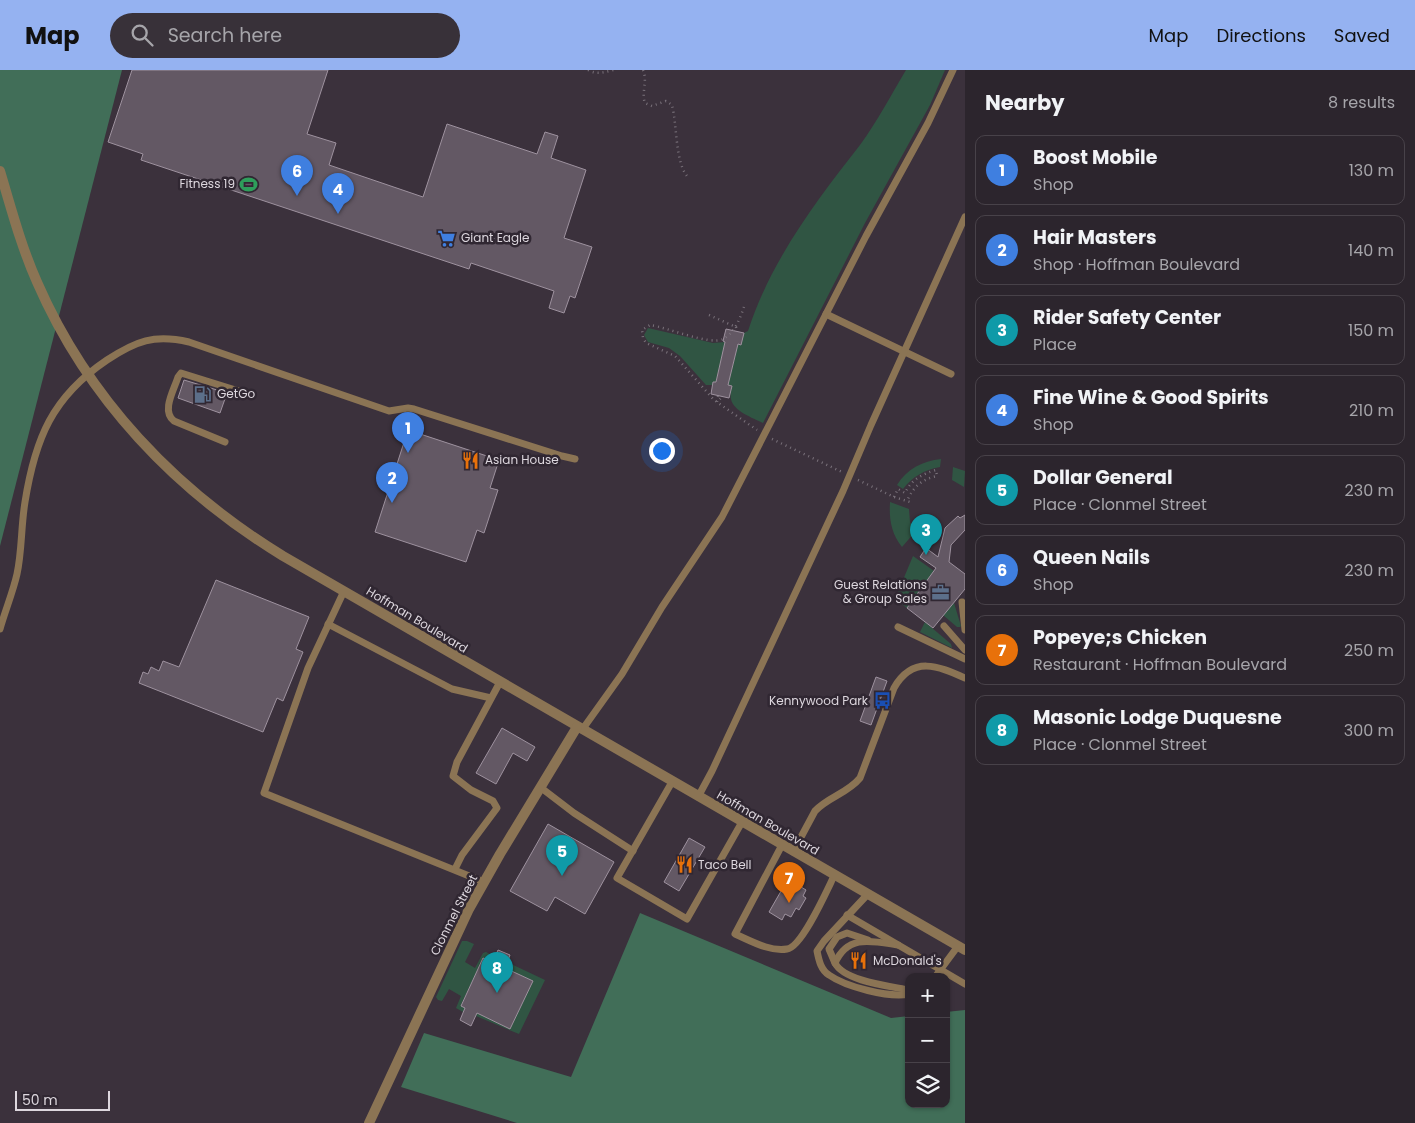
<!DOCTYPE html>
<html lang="en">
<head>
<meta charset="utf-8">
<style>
  :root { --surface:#2c252d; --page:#383139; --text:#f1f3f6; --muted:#a6a5aa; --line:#484249; --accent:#95b2f1 }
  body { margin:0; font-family:Poppins,sans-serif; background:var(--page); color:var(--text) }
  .controls { position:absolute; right:15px; bottom:15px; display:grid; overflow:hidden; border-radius:10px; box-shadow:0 1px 4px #0004 }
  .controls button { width:45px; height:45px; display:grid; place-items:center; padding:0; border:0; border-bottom:1px solid var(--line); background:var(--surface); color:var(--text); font:25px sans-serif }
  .scale { position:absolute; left:15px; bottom:12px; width:95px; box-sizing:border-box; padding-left:5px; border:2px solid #ddd7de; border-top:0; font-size:14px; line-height:18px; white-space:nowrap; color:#ddd7de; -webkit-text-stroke:4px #302732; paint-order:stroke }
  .you { position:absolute; left:661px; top:380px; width:18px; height:18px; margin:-12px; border:4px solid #fff; border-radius:50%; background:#1a73e8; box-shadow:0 0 0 8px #1a73e833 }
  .badge { display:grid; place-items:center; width:32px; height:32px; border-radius:50%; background:var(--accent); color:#fff; font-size:16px; font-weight:700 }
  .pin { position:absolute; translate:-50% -41px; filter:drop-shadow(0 1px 2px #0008) }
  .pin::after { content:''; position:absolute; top:26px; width:18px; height:15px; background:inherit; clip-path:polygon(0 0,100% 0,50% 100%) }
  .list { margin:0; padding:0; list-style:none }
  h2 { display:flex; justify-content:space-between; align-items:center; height:65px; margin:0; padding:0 20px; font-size:21px }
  h2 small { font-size:16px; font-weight:400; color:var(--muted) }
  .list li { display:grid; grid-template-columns:32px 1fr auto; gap:15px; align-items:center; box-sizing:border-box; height:70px; margin:0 10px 10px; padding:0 10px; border:1px solid var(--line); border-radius:10px }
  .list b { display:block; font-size:19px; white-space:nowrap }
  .list p { margin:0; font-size:16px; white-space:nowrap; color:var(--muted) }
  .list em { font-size:16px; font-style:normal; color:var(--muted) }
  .icon { flex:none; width:28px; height:28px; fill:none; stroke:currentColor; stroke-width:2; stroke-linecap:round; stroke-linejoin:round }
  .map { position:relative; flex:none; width:965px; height:1053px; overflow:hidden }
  header { display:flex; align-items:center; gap:30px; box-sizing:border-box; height:70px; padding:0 25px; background:var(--accent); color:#111 }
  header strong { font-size:24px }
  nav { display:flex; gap:28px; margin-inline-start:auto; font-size:18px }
  .search { width:350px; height:45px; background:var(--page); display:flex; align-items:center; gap:12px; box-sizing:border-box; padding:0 18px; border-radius:28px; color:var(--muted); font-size:19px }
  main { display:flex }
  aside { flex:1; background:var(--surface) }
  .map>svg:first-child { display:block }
</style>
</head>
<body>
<header>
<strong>Map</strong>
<div class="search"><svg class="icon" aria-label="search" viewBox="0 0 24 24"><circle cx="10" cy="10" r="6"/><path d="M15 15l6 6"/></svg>Search here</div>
<nav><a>Map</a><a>Directions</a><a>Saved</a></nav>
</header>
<main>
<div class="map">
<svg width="965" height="1053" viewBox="0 0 965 1053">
  <rect width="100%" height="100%" fill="#3b313c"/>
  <g fill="#305543">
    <path d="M 906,0 L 945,0 L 930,35 L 865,153 L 763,353 C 753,348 733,341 731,329 C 730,325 731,320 732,316 L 728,315 L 738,274 L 741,275 L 744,263 L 748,261 C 770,192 816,131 860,75 C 877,52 891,25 906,0 Z"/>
    <polygon points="648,258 713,273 725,272 716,312 713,312 713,315 706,315 680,286 669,278 648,272 644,265"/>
    <path d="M 941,389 L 940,397 C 924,400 912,407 903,419 L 897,415 C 907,399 922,391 941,389 Z"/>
    <polygon points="953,397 965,401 964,417 952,410"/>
    <path d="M 890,432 L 909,439 L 910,452 L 915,462 L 902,477 C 891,463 889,449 890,432 Z"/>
    <polygon points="913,486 934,501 907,538 895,529"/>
    <polygon points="954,533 961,556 960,557 957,557 943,545"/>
    <polygon points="925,552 951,574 952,578 920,562"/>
    <polygon points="462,871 467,871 474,874 465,892 475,898 483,883 486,882 495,887 492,892 483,888 461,935 465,938 463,942 456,938 461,926 449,919 442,931 438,930 436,927"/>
    <polygon points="507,892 545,910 519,964 476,946 477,943 510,959 533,911 505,898"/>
  </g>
  <g fill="#416e58">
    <polygon points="0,0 122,0 0,476"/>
    <polygon points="640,843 891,948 909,946 909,1034 946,1034 946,942 965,940 965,1053 517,1053 401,1017 424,963 571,1007"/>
  </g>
  <g fill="#635864" stroke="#9e929f">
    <polygon points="132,0 328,0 307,64 336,73 329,95 423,127 447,54 537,84 545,62 558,66 551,88 586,100 564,168 592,177 575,228 570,226 564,243 549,238 554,221 471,193 469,199 141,90 143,84 108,72"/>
    <polygon points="726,259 744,263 741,275 738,274 728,315 732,316 729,328 711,324 713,312 716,312 725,272 723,271"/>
    <polygon points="184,310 227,323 220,343 178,328"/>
    <polygon points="408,360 499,390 490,418 498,420 484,463 477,460 466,492 375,462"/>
    <polygon points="965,445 965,460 951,475 949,492 965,504 965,519 933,558 907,538 936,498 920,487 926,478 938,487 945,458 958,446 960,448"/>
    <polygon points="216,510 309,547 296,579 303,582 283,631 277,628 263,662 139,613 143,602 148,604 151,597 159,601 163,591 179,597"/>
    <polygon points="876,607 887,611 871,655 860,651"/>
    <polygon points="502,658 535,677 527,691 513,683 496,714 476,703"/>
    <polygon points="548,754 614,792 585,844 555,827 547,841 510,821"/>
    <polygon points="689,768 705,777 679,821 664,812"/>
    <polygon points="788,809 806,820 803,826 806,828 799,840 796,838 791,847 785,844 782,850 769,842"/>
    <polygon points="498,880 510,885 505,898 533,911 510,959 477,943 471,956 460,950 465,938 461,936 483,888 493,892"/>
  </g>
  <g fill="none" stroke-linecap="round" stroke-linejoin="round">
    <g stroke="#7a727b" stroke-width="2.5" stroke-dasharray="1 4" stroke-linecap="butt">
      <path d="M 588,0 C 597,5 605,2 614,0"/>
      <path d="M 643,0 C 648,11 641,23 645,33 L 652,36 L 666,31 L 672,35 C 677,53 675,91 687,106"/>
      <path d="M 744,237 C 740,248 735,263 723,269 C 711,276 666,257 650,255 L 642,260 L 643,268 L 646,273 L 675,286 L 714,330 L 757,360"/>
      <polyline points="709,245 736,257"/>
      <polyline points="736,257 737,262"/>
      <polyline points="718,326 717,332 722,327"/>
      <polyline points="772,369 842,402"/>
      <polyline points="858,410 894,427 910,432"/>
      <path d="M 894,427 L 898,419 L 905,423 C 911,410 922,404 936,400 L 937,406 C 922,409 913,417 907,431"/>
    </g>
    <g stroke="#8b7454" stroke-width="7">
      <polyline points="826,244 951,304"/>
      <path d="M 225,372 L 174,351 C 161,341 174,320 178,307 L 181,303 L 242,322"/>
      <polyline points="344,521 308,598 264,723 484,812"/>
      <polyline points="962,532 965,560"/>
      <polyline points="328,554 452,619 491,628"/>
      <polyline points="944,556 965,580"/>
      <polyline points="898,557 965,589"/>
      <path d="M 0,559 C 5,541 13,522 17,504 C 22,481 21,456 25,432 C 35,369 52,327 107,290 C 136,271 154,264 189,272 L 389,341 L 408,338 L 414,339 L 562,386 L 575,389"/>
      <polyline points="582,660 622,604 662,537 722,447 866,166 928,53 953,0"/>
      <polyline points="672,712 617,808 687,849 742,752"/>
      <polyline points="540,717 574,743 633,781"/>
      <polyline points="698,727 712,701 843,421 871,355 965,147"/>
      <path d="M 782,775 L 735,864 C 751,871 770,882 787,879 C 802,877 827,820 834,806"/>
      <path d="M 793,782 L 815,741 C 828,727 848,723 860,708 L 894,618 C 913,585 938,596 965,608"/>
      <polyline points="455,799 462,785 497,738 493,731 471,720 453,706 457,692 500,612"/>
      <path d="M 867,825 L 824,871 L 817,881 C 819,891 821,900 829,905 C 846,917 889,928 909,924"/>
      <polyline points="847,845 965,914"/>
      <path d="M 898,875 C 872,871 848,864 835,893 C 844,911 889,916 909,920"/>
      <polyline points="835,893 829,879 837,867 847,863 868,870"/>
      <polyline points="935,907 958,876"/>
    </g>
    <g stroke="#8b7454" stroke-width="10">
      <path d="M 0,101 C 11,138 21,176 37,212 C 88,329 175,420 283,486 L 965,880"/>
      <polyline points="369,1053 469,839 500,784 577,657"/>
    </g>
  </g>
  <defs>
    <symbol id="stadium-bare" viewBox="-9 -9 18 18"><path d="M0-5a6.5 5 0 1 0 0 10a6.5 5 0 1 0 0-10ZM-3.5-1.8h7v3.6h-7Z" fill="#2e9e5b" stroke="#302732" stroke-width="2.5" paint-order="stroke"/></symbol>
    <symbol id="supermarket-bare" viewBox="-9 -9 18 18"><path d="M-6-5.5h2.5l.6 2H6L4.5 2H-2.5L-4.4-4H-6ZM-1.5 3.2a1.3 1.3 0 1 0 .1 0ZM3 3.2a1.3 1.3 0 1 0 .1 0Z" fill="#3f7fe0" stroke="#302732" stroke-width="2.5" paint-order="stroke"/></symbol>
    <symbol id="fuel-bare" viewBox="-9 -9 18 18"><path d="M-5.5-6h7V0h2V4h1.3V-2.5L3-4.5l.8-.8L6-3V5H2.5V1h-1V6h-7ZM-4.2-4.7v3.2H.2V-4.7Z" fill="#5c6f8a" stroke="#302732" stroke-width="2.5" paint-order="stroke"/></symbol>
    <symbol id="restaurant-bare" viewBox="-9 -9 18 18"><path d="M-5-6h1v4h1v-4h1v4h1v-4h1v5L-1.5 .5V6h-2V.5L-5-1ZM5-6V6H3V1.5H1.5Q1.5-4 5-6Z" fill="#e8710a" stroke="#302732" stroke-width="2.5" paint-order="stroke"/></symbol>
    <symbol id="office-bare" viewBox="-9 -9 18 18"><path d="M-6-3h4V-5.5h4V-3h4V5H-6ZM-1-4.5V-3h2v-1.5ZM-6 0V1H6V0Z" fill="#5c6f8a" stroke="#302732" stroke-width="2.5" paint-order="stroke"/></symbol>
    <symbol id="bus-bare" viewBox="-9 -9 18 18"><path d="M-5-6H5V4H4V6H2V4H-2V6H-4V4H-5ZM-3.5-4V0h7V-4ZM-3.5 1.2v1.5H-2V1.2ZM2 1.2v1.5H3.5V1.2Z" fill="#1a4fb4" stroke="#302732" stroke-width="2.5" paint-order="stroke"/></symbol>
  </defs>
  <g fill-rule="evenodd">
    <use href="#stadium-bare" x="236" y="102" width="25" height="25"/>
    <use href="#supermarket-bare" x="434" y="156" width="25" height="25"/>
    <use href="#fuel-bare" x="190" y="312" width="25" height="25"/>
    <use href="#restaurant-bare" x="458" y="378" width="25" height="25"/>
    <use href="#office-bare" x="928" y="510" width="25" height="25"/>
    <use href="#bus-bare" x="870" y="618" width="25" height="25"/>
    <use href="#restaurant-bare" x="672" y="782" width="25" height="25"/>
    <use href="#restaurant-bare" x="846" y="878" width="25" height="25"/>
  </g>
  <g text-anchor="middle" stroke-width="5" stroke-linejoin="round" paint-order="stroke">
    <g font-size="12" fill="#ddd7de" stroke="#302732" text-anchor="start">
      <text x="235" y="118" text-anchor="end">Fitness 19</text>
      <text x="461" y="172">Giant Eagle</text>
      <text x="217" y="328">GetGo</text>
      <text x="485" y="394">Asian House</text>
      <text x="927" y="519" text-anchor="end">Guest Relations<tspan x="927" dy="14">&amp; Group Sales</tspan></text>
      <text x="868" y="635" text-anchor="end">Kennywood Park</text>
      <text x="698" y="799">Taco Bell</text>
      <text x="873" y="895">McDonald's</text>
    </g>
    <g font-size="12" fill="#ddd7de" stroke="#302732">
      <text transform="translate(417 550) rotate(31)" y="4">Hoffman Boulevard</text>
      <text transform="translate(768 753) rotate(30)" y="4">Hoffman Boulevard</text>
      <text transform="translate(454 845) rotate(-63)" y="4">Clonmel Street</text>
    </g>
  </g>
</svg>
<div class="controls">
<button>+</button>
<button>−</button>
<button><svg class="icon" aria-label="layers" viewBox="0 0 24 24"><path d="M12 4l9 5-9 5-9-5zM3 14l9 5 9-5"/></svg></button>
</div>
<div class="scale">50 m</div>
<div class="you"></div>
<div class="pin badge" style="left:408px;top:383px;background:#3f7fe0">1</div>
<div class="pin badge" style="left:392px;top:433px;background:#3f7fe0">2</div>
<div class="pin badge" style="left:926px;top:485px;background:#0f9aa8">3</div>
<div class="pin badge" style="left:338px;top:144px;background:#3f7fe0">4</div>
<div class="pin badge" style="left:562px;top:806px;background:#0f9aa8">5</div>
<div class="pin badge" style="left:297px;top:126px;background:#3f7fe0">6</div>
<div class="pin badge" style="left:789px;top:833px;background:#e8710a">7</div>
<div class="pin badge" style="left:497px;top:923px;background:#0f9aa8">8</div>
</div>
<aside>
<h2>Nearby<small>8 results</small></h2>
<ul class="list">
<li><span class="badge" style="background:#3f7fe0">1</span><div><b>Boost Mobile</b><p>Shop</p></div><em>130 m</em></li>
<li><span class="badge" style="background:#3f7fe0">2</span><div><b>Hair Masters</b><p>Shop · Hoffman Boulevard</p></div><em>140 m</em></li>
<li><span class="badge" style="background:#0f9aa8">3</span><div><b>Rider Safety Center</b><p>Place</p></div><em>150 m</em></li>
<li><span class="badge" style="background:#3f7fe0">4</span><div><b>Fine Wine &amp; Good Spirits</b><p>Shop</p></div><em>210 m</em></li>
<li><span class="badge" style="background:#0f9aa8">5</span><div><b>Dollar General</b><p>Place · Clonmel Street</p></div><em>230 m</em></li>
<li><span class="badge" style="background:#3f7fe0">6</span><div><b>Queen Nails</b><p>Shop</p></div><em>230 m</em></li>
<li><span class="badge" style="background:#e8710a">7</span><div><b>Popeye;s Chicken</b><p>Restaurant · Hoffman Boulevard</p></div><em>250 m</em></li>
<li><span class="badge" style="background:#0f9aa8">8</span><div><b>Masonic Lodge Duquesne</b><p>Place · Clonmel Street</p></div><em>300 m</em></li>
</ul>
</aside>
</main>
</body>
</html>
